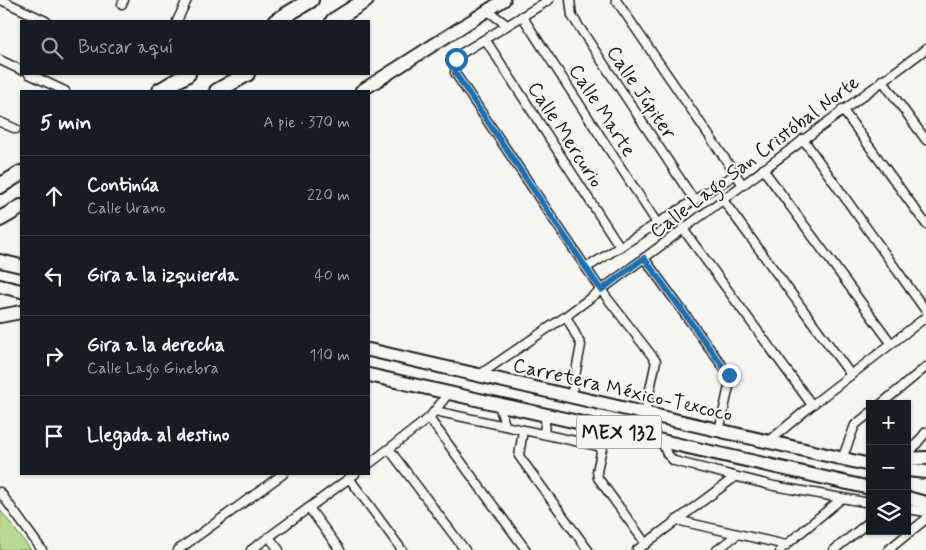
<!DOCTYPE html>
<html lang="es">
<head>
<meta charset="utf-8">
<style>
  :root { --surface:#171b24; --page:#242831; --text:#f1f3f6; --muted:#9ea1a6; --line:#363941 }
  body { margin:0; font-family:Mynerve,sans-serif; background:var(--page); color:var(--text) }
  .controls { position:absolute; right:15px; bottom:15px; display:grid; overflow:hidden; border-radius:0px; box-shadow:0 1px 4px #0004 }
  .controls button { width:45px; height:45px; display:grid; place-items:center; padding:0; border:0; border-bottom:1px solid var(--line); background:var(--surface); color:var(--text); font:25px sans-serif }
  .stop { position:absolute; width:15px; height:15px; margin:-11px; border:4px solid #1f6fb2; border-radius:50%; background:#fff }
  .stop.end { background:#1f6fb2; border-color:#fff; box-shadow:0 1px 5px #0008 }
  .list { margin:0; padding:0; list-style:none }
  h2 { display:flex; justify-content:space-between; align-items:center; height:65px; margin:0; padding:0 20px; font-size:21px }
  h2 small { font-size:16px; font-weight:400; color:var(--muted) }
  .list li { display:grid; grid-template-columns:32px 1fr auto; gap:15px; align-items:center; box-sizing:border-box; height:80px; padding:0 20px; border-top:1px solid var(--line) }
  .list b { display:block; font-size:19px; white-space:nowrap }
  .list p { margin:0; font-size:16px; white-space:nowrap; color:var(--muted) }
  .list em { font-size:16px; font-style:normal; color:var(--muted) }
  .icon { flex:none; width:28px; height:28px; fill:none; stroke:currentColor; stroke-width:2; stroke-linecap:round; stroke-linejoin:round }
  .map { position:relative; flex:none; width:926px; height:550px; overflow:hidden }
  .search { position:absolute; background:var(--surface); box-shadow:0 1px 4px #0004; left:20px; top:20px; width:350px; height:55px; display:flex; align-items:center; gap:12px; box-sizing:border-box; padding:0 18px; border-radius:0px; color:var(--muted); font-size:19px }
  .panel { position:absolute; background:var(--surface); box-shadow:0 1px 4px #0004; left:20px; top:90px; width:350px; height:385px; border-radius:0px }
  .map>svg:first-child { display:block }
</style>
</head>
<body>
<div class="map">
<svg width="926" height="550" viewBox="0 0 926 550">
  <rect width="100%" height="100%" fill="#f6f6f2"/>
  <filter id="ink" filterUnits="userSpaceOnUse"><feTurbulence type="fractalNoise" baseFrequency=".02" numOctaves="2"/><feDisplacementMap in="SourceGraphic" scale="10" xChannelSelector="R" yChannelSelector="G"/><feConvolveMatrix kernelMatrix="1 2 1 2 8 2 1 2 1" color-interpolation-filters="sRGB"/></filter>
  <g filter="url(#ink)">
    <polygon fill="#b8da94" stroke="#6a7b58" points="0,510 31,550 0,550"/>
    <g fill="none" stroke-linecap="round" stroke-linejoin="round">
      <defs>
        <g id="minor">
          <polyline points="1,0 46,21"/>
          <polyline points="549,0 462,53 456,59 455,73 601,290 656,361 645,413"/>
          <polyline points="570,0 572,16 694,200"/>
          <polyline points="616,0 743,185"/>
          <polyline points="122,4 124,0"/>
          <polyline points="488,11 507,25"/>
          <polyline points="522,16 657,223"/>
          <polyline points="177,21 187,0"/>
          <polyline points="485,39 620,247"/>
          <polyline points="0,60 21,70"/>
          <polyline points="29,74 65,91"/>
          <polyline points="882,80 926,140"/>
          <polyline points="842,109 926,224"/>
          <polyline points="0,122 16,129"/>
          <polyline points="803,139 926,311"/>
          <polyline points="763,169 891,343"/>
          <polyline points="723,200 851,375"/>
          <polyline points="683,229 812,405"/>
          <polyline points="644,258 729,375 730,382 719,431"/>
          <polyline points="586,268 736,174"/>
          <polyline points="566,316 581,345 571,397"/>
          <polyline points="479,375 566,316 926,49"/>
          <polyline points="881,404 926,367"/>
          <polyline points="499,405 505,425"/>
          <polyline points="435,411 603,447"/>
          <polyline points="429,418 526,550"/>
          <polyline points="606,429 597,471 598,478 646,544"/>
          <polyline points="523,430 519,456 588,550"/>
          <polyline points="544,433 546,415"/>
          <polyline points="662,442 667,454 674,461 774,486 870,503"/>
          <polyline points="768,442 812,405 926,317"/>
          <polyline points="389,449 465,550"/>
          <polyline points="907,456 926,432"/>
          <polyline points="842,459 855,425 870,413"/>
          <polyline points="369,464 429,418 448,394"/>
          <polyline points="349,478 402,550"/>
          <polyline points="0,492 42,550"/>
          <polyline points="309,508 340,550"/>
          <polyline points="907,509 926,512"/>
          <polyline points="676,520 786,545"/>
          <polyline points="269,537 279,550"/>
          <polyline points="178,550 283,474"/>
          <polyline points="251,550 355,474"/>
          <polyline points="637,550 735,477"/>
          <polyline points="717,550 738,534"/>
          <polyline points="780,550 841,499"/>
          <polyline points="834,550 869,522"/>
          <polyline points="888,550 926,519"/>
        </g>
        <polyline id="primary" points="361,91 504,0"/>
        <g id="trunk">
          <polyline points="0,261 21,266"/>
          <polyline points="0,286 21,291"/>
          <polyline points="0,316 21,312"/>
          <polyline points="369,350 870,465"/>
          <polyline points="369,375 870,488"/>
          <polyline points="907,459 926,458"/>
          <polyline points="907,470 926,472"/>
          <polyline points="907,498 926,503"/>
        </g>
        <g id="motorway">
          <polyline points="276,21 311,0"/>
          <polyline points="333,21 366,0"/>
          <polyline points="159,91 188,74"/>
          <polyline points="217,91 247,74"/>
          <polyline points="0,186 21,173"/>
          <polyline points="0,219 21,207"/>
        </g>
      </defs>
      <use href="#minor" stroke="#1c1c1c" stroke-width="11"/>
      <use href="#primary" stroke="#1c1c1c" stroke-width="15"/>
      <use href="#trunk" stroke="#1c1c1c" stroke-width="16"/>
      <use href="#motorway" stroke="#1c1c1c" stroke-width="18"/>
      <use href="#minor" stroke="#f6f6f2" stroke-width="8"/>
      <use href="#primary" stroke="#f6f6f2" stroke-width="11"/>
      <use href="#trunk" stroke="#f6f6f2" stroke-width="12"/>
      <use href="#motorway" stroke="#f6f6f2" stroke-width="14"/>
    </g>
  </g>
  <g fill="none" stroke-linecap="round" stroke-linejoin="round" filter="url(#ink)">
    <polyline stroke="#1f6fb2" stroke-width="6" points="456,59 455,73 601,290 644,258 729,375"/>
  </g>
  <g text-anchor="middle" stroke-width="4" stroke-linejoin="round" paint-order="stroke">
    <rect fill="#f6f6f2" stroke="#5d5d5c" stroke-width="1" x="576.5" y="415.5" width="85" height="33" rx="4"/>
    <g font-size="19" font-weight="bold" fill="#1c1c1c">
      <text x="619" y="439">MEX 132</text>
    </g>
    <g font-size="20" fill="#1c1c1c" stroke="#f6f6f2">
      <text transform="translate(642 92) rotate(56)" y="7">Calle Júpiter</text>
      <text transform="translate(603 110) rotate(57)" y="7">Calle Marte</text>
      <text transform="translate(566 134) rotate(57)" y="7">Calle Mercurio</text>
      <text transform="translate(754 156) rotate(-37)" y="7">Calle Lago San Cristóbal Norte</text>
      <text transform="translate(623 389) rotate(13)" y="7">Carretera México-Texcoco</text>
    </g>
  </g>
</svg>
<div class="controls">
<button>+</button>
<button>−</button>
<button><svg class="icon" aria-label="layers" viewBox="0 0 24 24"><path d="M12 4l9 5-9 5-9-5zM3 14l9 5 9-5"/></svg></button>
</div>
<div class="stop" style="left:456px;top:59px"></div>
<div class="stop end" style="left:729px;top:375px"></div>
<div class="search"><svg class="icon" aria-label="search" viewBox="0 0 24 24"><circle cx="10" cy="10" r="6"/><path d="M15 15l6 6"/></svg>Buscar aquí</div>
<section class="panel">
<h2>5 min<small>A pie · 370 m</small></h2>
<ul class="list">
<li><svg class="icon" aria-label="ahead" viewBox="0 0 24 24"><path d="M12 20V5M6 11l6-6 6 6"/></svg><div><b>Continúa</b><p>Calle Urano</p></div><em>220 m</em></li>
<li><svg class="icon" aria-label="left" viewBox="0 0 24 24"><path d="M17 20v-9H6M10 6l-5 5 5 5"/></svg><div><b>Gira a la izquierda</b></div><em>40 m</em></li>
<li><svg class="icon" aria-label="right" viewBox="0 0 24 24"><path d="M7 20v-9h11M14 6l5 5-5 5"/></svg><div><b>Gira a la derecha</b><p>Calle Lago Ginebra</p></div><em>110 m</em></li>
<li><svg class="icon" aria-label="arrive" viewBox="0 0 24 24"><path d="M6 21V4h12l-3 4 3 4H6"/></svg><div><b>Llegada al destino</b></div></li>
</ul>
</section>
</div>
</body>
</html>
